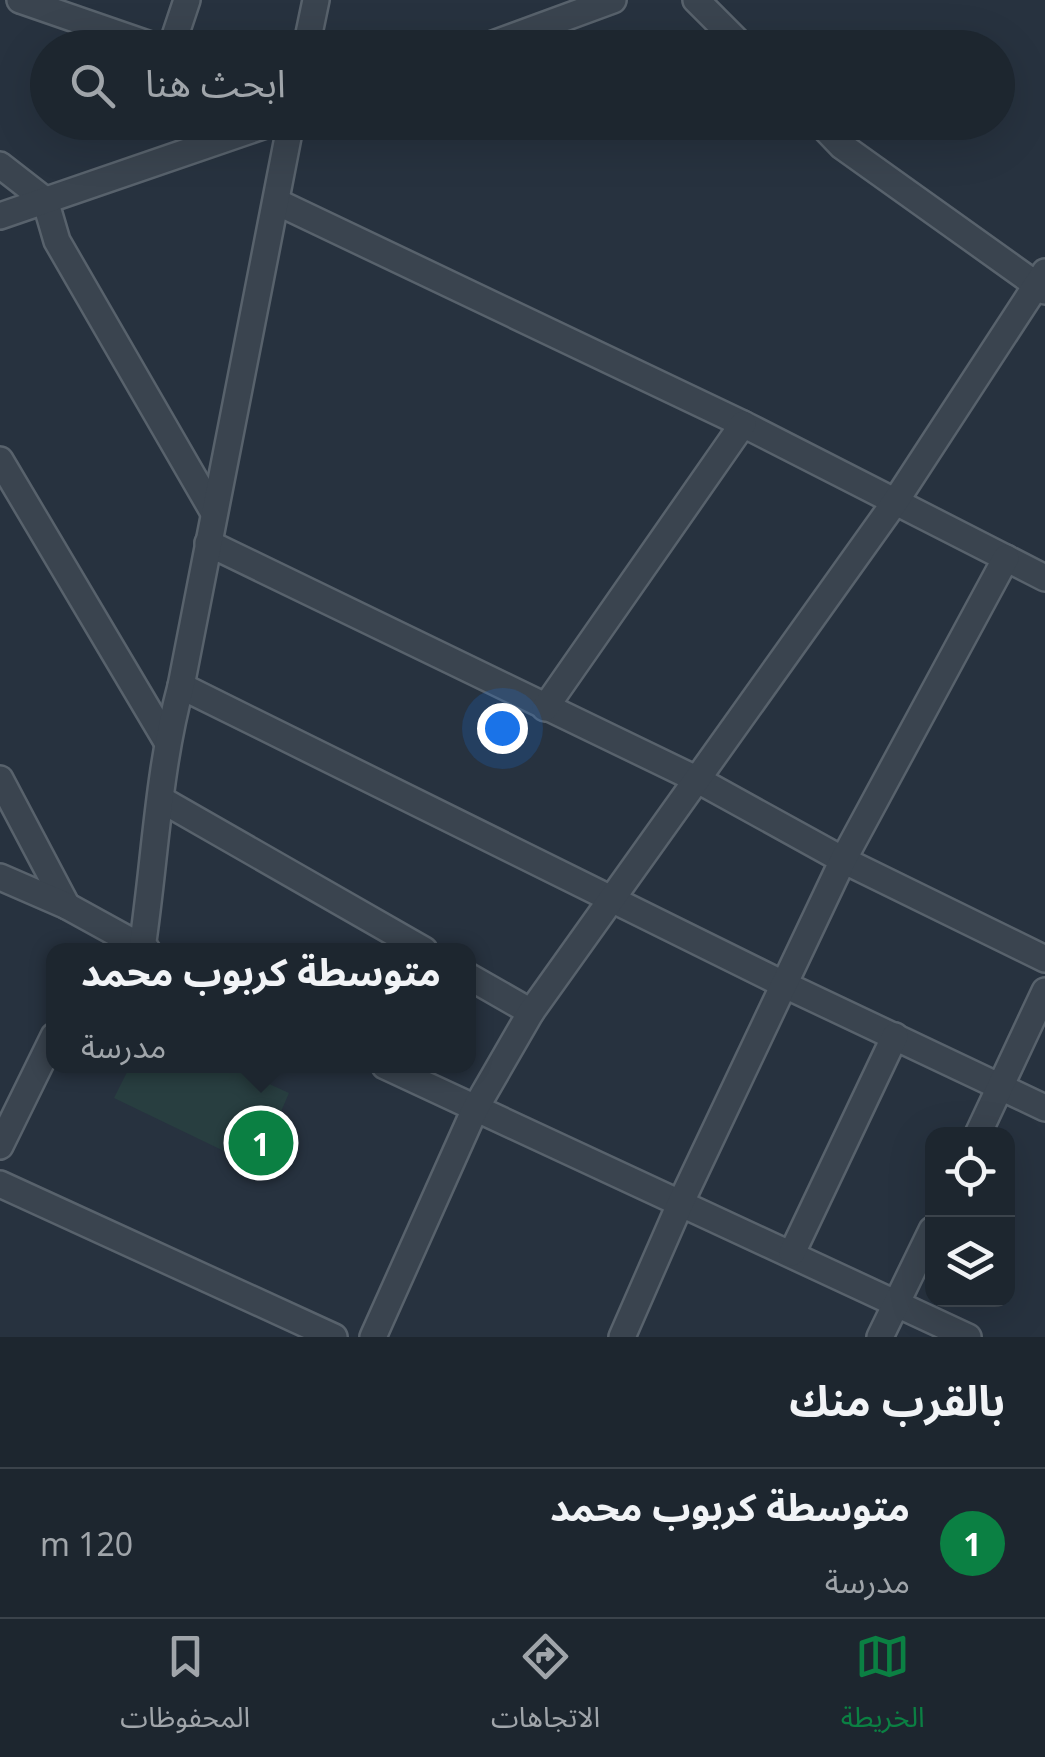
<!DOCTYPE html>
<html lang="ar">
<head>
<meta charset="utf-8">
<style>
  :root { --surface:#1d262f; --page:#252e37; --text:#f1f3f6; --muted:#a0a5aa; --line:#3b434b; --accent:#0b8043 }
  body { margin:0; font-family:"Noto Sans","Noto Sans Arabic",sans-serif; background:var(--page); color:var(--text); direction:rtl }
  .controls { position:absolute; right:30px; bottom:30px; display:grid; overflow:hidden; border-radius:20px; box-shadow:0 10px 40px #0002 }
  .controls button { width:90px; height:90px; display:grid; place-items:center; padding:0; border:0; border-bottom:2px solid var(--line); background:var(--surface); color:var(--text); font:50px sans-serif }
  .you { position:absolute; left:502px; top:728px; width:35px; height:35px; margin:-25px; border:8px solid #fff; border-radius:50%; background:#1a73e8; box-shadow:0 0 0 15px #1a73e833 }
  .badge { display:grid; place-items:center; width:65px; height:65px; border-radius:50%; background:var(--accent); color:#fff; font-size:32px; font-weight:700 }
  .pin { position:absolute; translate:-50% -50%; border:5px solid #fff; box-shadow:0 2px 10px #0006 }
  .popup { position:absolute; left:46px; top:943px; width:430px; height:130px; box-sizing:border-box; display:grid; place-content:center; border-radius:20px; background:var(--surface); filter:drop-shadow(0 2px 8px #0005); font-size:32px; white-space:nowrap; color:var(--muted) }
  .popup b { font-size:38px; color:var(--text) }
  .popup::after { content:''; position:absolute; left:50%; top:100%; margin-left:-20px; border:20px solid transparent; border-top-color:var(--surface) }
  .list { margin:0; padding:0; list-style:none }
  h2 { display:flex; justify-content:space-between; align-items:center; height:130px; margin:0; padding:0 40px; font-size:42px }
  h2 small { font-size:32px; font-weight:400; color:var(--muted) }
  .list li { display:grid; grid-template-columns:65px 1fr auto; gap:30px; align-items:center; box-sizing:border-box; height:150px; padding:0 40px; border-top:2px solid var(--line) }
  .list b { display:block; font-size:38px; white-space:nowrap }
  .list p { margin:0; font-size:32px; white-space:nowrap; color:var(--muted) }
  .list em { font-size:32px; font-style:normal; color:var(--muted) }
  .icon { flex:none; width:55px; height:55px; fill:none; stroke:currentColor; stroke-width:2; stroke-linecap:round; stroke-linejoin:round }
  .map { position:relative; flex:none; width:1045px; height:1337px; overflow:hidden; direction:ltr }
  .search { position:absolute; background:var(--surface); box-shadow:0 10px 40px #0002; left:30px; right:30px; top:30px; height:110px; display:flex; align-items:center; gap:25px; box-sizing:border-box; padding:0 35px; border-radius:55px; color:var(--muted); font-size:38px }
  .sheet { height:280px; background:var(--surface) }
  nav { display:flex; justify-content:space-around; align-items:center; box-sizing:border-box; height:140px; border-top:2px solid var(--line); background:var(--surface); font-size:28px; color:var(--muted) }
  nav a { display:grid; justify-items:center; gap:5px }
  nav .on { color:var(--accent) }
  .map>svg:first-child { display:block }
</style>
</head>
<body>
<div class="map">
<svg width="1045" height="1337" viewBox="0 0 1045 1337">
  <rect width="100%" height="100%" fill="#27323f"/>
  <polygon fill="#283e40" points="130,1066 230,1066 289,1093 257,1167 114,1098"/>
  <g fill="none" stroke-linecap="round" stroke-linejoin="round">
    <defs>
      <g id="street">
        <polyline points="20,0 159,48"/>
        <polyline points="696,0 744,48"/>
        <polyline points="171,48 187,0"/>
        <polyline points="306,48 316,0"/>
        <polyline points="482,48 613,0"/>
        <polyline points="819,122 842,146 1045,291"/>
        <polyline points="0,165 45,200 57,241 214,513"/>
        <polyline points="277,202 743,424 1045,578"/>
        <polyline points="0,216 274,122"/>
        <polyline points="0,460 166,740"/>
        <polyline points="208,543 698,780 843,860 1045,959"/>
        <polyline points="181,686 783,984 1045,1108"/>
        <polyline points="545,708 743,424"/>
        <polyline points="0,779 67,906"/>
        <polyline points="162,800 424,950"/>
        <polyline points="0,877 67,906 147,950"/>
        <path d="M 142,948 C 155,862 158,770 181,686 L 291,122"/>
        <polyline points="468,976 531,1012"/>
        <polyline points="385,1066 968,1337"/>
        <polyline points="978,1134 1045,991"/>
        <polyline points="0,1146 54,1036"/>
        <polyline points="0,1184 334,1337"/>
        <polyline points="792,1253 895,1036"/>
        <polyline points="373,1337 475,1109 531,1012 895,502 1045,272"/>
        <polyline points="622,1337 681,1202 843,860 1006,558"/>
        <polyline points="880,1337 932,1230"/>
      </g>
    </defs>
    <use href="#street" stroke="#58626c" stroke-width="30"/>
    <use href="#street" stroke="#3a444f" stroke-width="25"/>
  </g>
</svg>
<div class="controls">
<button><svg class="icon" aria-label="locate" viewBox="0 0 24 24"><circle cx="12" cy="12" r="6"/><path d="M12 2v4M12 18v4M2 12h4M18 12h4"/></svg></button>
<button><svg class="icon" aria-label="layers" viewBox="0 0 24 24"><path d="M12 4l9 5-9 5-9-5zM3 14l9 5 9-5"/></svg></button>
</div>
<div class="you"></div>
<div class="pin badge" style="left:261px;top:1143px">1</div>
<div class="popup"><b>متوسطة كربوب محمد</b>مدرسة</div>
<div class="search"><svg class="icon" aria-label="search" viewBox="0 0 24 24"><circle cx="10" cy="10" r="6"/><path d="M15 15l6 6"/></svg>ابحث هنا</div>
</div>
<section class="sheet">
<h2>بالقرب منك<small></small></h2>
<ul class="list">
<li><span class="badge">1</span><div><b>متوسطة كربوب محمد</b><p>مدرسة</p></div><em>120 m</em></li>
</ul>
</section>
<nav>
<a class="on"><svg class="icon" aria-label="map" viewBox="0 0 24 24"><path d="M3 6l6-2 6 2 6-2v14l-6 2-6-2-6 2zM9 4v14M15 6v14"/></svg>الخريطة</a>
<a><svg class="icon" aria-label="directions" viewBox="0 0 24 24"><path d="M12 3l9 9-9 9-9-9zM9 14v-3h6M13 9l2 2-2 2"/></svg>الاتجاهات</a>
<a><svg class="icon" aria-label="saved" viewBox="0 0 24 24"><path d="M7 4h10v16l-5-4-5 4z"/></svg>المحفوظات</a>
</nav>
</body>
</html>
